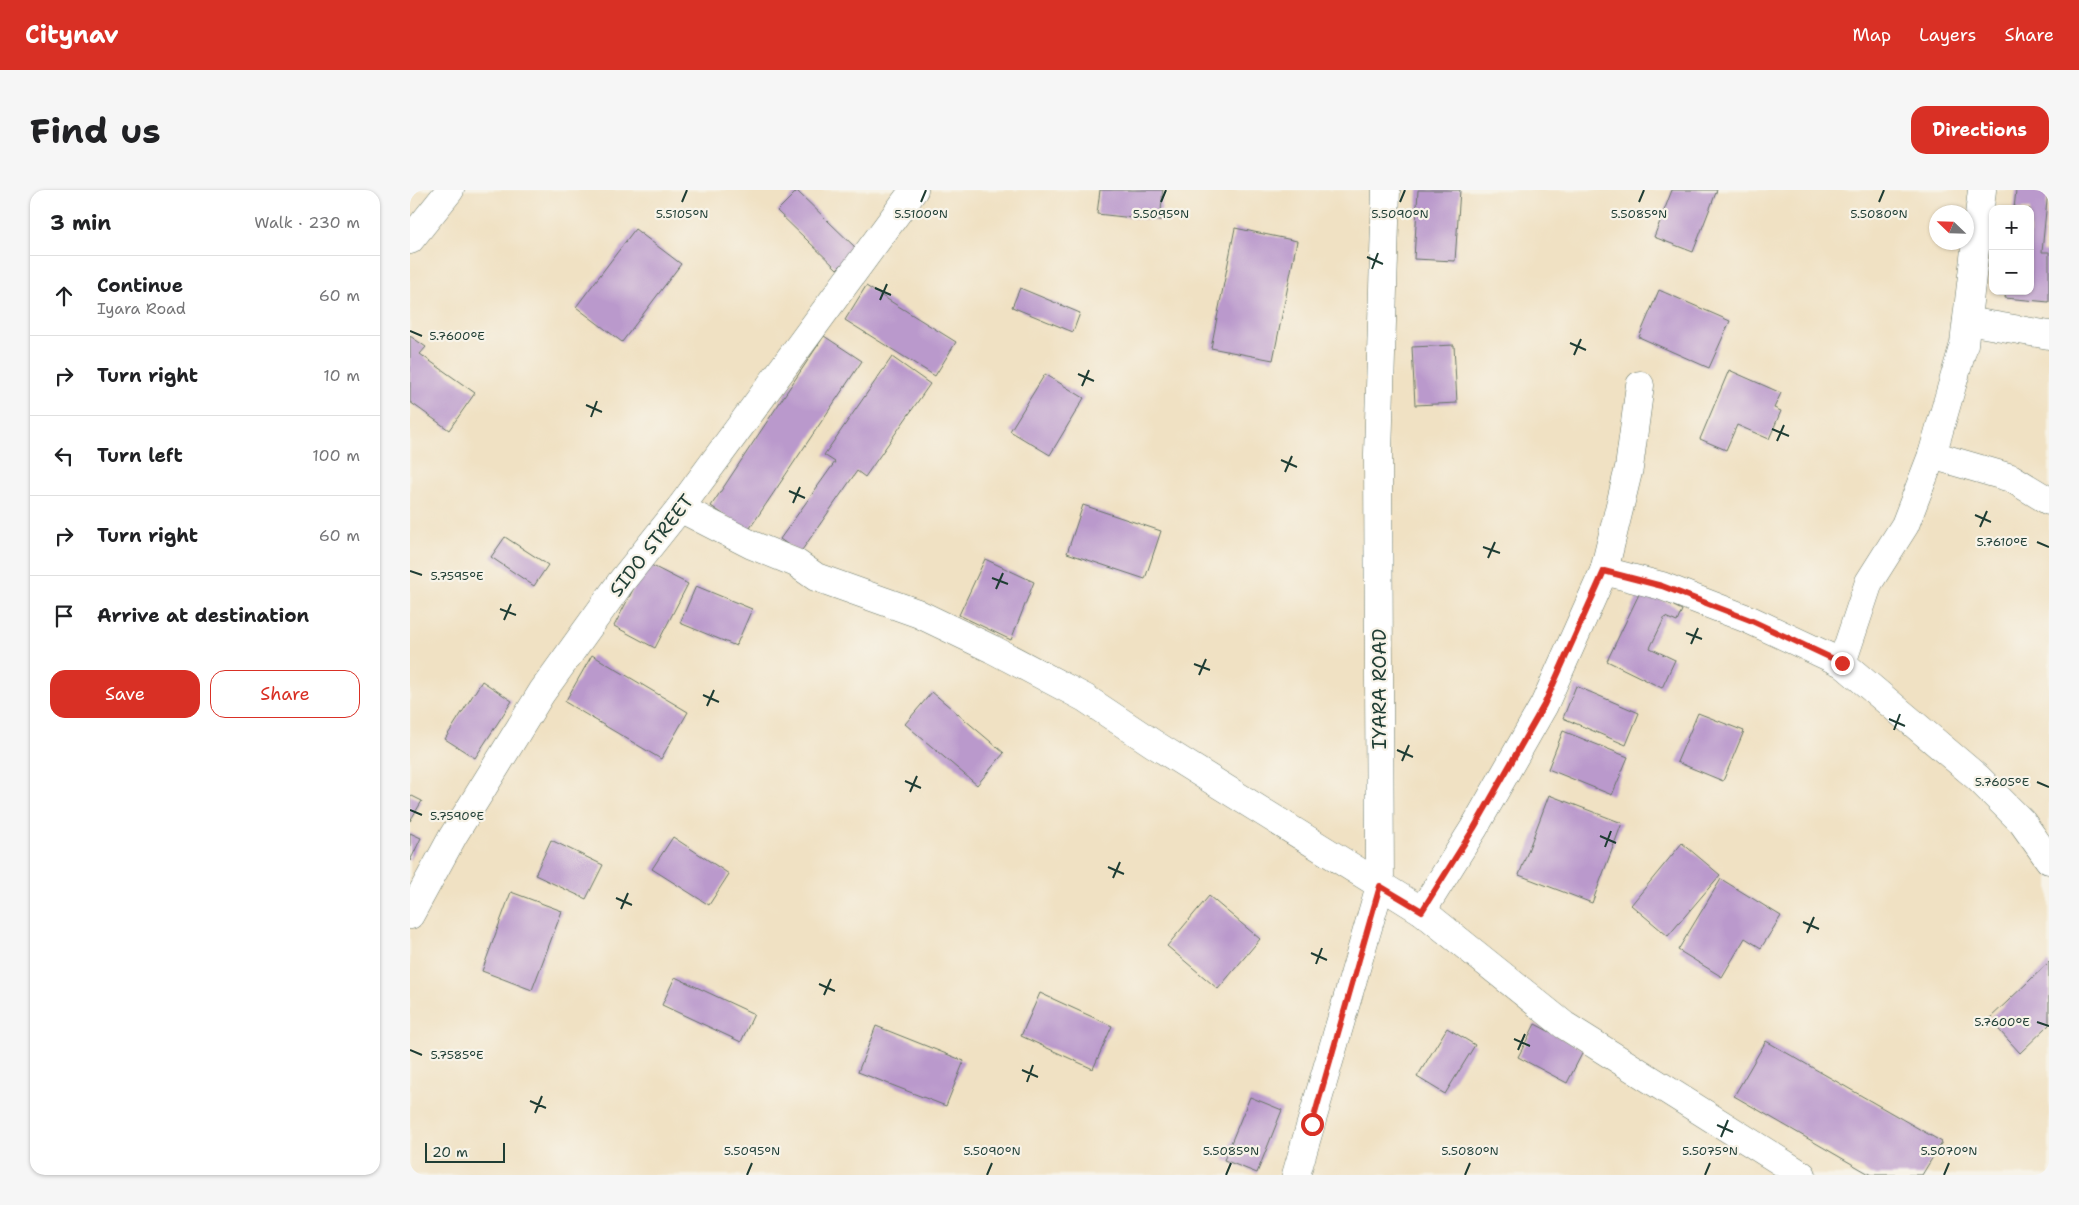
<!DOCTYPE html>
<html lang="en">
<head>
<meta charset="utf-8">
<style>
  :root { --surface:#fff; --page:#f6f6f6; --text:#202124; --muted:#757577; --line:#e0e0e0; --accent:#d93025 }
  body { margin:0; font-family:"Shantell Sans",sans-serif; background:var(--page); color:var(--text) }
  .controls { position:absolute; right:15px; top:15px; display:grid; overflow:hidden; border-radius:10px; box-shadow:0 1px 4px #0004 }
  .controls button { width:45px; height:45px; display:grid; place-items:center; padding:0; border:0; border-bottom:1px solid var(--line); background:var(--surface); color:var(--text); font:25px sans-serif }
  .compass { position:absolute; left:1519px; top:15px; width:45px; height:45px; border-radius:50%; background:var(--surface); box-shadow:0 1px 4px #0004; rotate:293deg }
  .scale { position:absolute; left:15px; bottom:12px; width:80px; box-sizing:border-box; padding-left:5px; border:2px solid #1f3d34; border-top:0; font-size:14px; line-height:18px; white-space:nowrap; color:#1f3d34; -webkit-text-stroke:4px #f7f3e8; paint-order:stroke }
  .stop { position:absolute; width:15px; height:15px; margin:-11px; border:4px solid #d93025; border-radius:50%; background:#fff }
  .stop.end { background:#d93025; border-color:#fff; box-shadow:0 1px 5px #0008 }
  .list { margin:0; padding:0; list-style:none }
  h2 { display:flex; justify-content:space-between; align-items:center; height:65px; margin:0; padding:0 20px; font-size:21px }
  h2 small { font-size:16px; font-weight:400; color:var(--muted) }
  .list li { display:grid; grid-template-columns:32px 1fr auto; gap:15px; align-items:center; box-sizing:border-box; height:80px; padding:0 20px; border-top:1px solid var(--line) }
  .list b { display:block; font-size:19px; white-space:nowrap }
  .list p { margin:0; font-size:16px; white-space:nowrap; color:var(--muted) }
  .list em { font-size:16px; font-style:normal; color:var(--muted) }
  .actions { display:flex; gap:10px; padding:15px 20px }
  .actions a { flex:1; padding:11px 0; border:1px solid var(--accent); border-radius:15px; text-align:center; font-size:18px; color:var(--accent) }
  .actions .main { background:var(--accent); color:#fff }
  .icon { flex:none; width:28px; height:28px; fill:none; stroke:currentColor; stroke-width:2; stroke-linecap:round; stroke-linejoin:round }
  .map { position:relative; flex:none; width:1639px; height:985px; overflow:hidden; border-radius:15px }
  header { display:flex; align-items:center; gap:30px; box-sizing:border-box; height:70px; padding:0 25px; background:var(--accent); color:#fff }
  header strong { font-size:24px }
  nav { display:flex; gap:28px; margin-inline-start:auto; font-size:18px }
  .intro { display:flex; align-items:center; justify-content:space-between; box-sizing:border-box; height:120px; padding:0 30px }
  h1 { margin:0; font-size:35px }
  .button { padding:12px 22px; border-radius:15px; background:var(--accent); color:#fff; font-size:18px; font-weight:700 }
  main { display:flex; gap:30px; padding:0 30px }
  aside { flex:1; background:var(--surface); border-radius:15px; box-shadow:0 1px 4px #0004 }
  .map>svg:first-child { display:block }
</style>
</head>
<body>
<header>
<strong>Citynav</strong>
<nav><a>Map</a><a>Layers</a><a>Share</a></nav>
</header>
<div class="intro"><h1>Find us</h1><a class="button">Directions</a></div>
<main>
<aside>
<h2>3 min<small>Walk · 230 m</small></h2>
<ul class="list">
<li><svg class="icon" aria-label="ahead" viewBox="0 0 24 24"><path d="M12 20V5M6 11l6-6 6 6"/></svg><div><b>Continue</b><p>Iyara Road</p></div><em>60 m</em></li>
<li><svg class="icon" aria-label="right" viewBox="0 0 24 24"><path d="M7 20v-9h11M14 6l5 5-5 5"/></svg><div><b>Turn right</b></div><em>10 m</em></li>
<li><svg class="icon" aria-label="left" viewBox="0 0 24 24"><path d="M17 20v-9H6M10 6l-5 5 5 5"/></svg><div><b>Turn left</b></div><em>100 m</em></li>
<li><svg class="icon" aria-label="right" viewBox="0 0 24 24"><path d="M7 20v-9h11M14 6l5 5-5 5"/></svg><div><b>Turn right</b></div><em>60 m</em></li>
<li><svg class="icon" aria-label="arrive" viewBox="0 0 24 24"><path d="M6 21V4h12l-3 4 3 4H6"/></svg><div><b>Arrive at destination</b></div></li>
</ul>
<div class="actions"><a class="main">Save</a><a>Share</a></div>
</aside>
<div class="map">
<svg width="1639" height="985" viewBox="0 0 1639 985">
  <rect width="100%" height="100%" fill="#f7f3e8"/>
  <filter id="ink" filterUnits="userSpaceOnUse"><feTurbulence type="fractalNoise" baseFrequency=".02" numOctaves="2"/><feDisplacementMap in="SourceGraphic" scale="10" xChannelSelector="R" yChannelSelector="G"/><feConvolveMatrix kernelMatrix="1 2 1 2 8 2 1 2 1" color-interpolation-filters="sRGB"/></filter>
  <filter id="wash" filterUnits="userSpaceOnUse"><feTurbulence type="fractalNoise" baseFrequency=".0096" numOctaves="4" result="noise"/><feDisplacementMap in="SourceGraphic" scale="20" xChannelSelector="R" yChannelSelector="G"/><feGaussianBlur stdDeviation="1.12" result="paint"/><feColorMatrix in="noise" values="0 0 0 0 0 0 0 0 0 0 0 0 0 0 0 0 0 1.4 0 .05"/><feComposite in="paint" operator="in"/></filter>
  <g filter="url(#wash)">
    <rect width="100%" height="100%" fill="#f0e1c3"/>
    <g id="blocks">
      <g fill="#ba99cc">
        <polygon points="690,0 753,0 750,31 687,24"/>
        <polygon points="1008,0 1050,0 1045,71 1004,69"/>
        <polygon points="1262,0 1307,0 1283,62 1244,47"/>
        <polygon points="1606,0 1638,0 1632,62 1639,62 1639,112 1595,108 1596,101 1620,101 1620,19 1604,19"/>
        <polygon points="387,1 447,59 427,79 367,21"/>
        <polygon points="825,38 887,51 863,170 801,158"/>
        <polygon points="225,39 271,74 212,152 166,117"/>
        <polygon points="456,96 546,152 525,186 435,130"/>
        <polygon points="610,98 670,123 663,142 602,117"/>
        <polygon points="1249,100 1320,131 1299,178 1229,147"/>
        <polygon points="0,146 16,157 10,164 65,203 39,240 0,212"/>
        <polygon points="414,146 452,171 338,341 301,316"/>
        <polygon points="1044,155 1047,213 1005,215 1002,157"/>
        <polygon points="482,167 520,194 455,287 447,281 390,363 370,349 425,272 414,265"/>
        <polygon points="1319,180 1371,203 1364,218 1371,221 1359,249 1327,235 1316,260 1290,249"/>
        <polygon points="635,184 674,208 640,265 600,241"/>
        <polygon points="673,315 751,341 735,389 657,363"/>
        <polygon points="95,347 138,375 124,396 81,367"/>
        <polygon points="575,369 624,392 601,450 549,425"/>
        <polygon points="237,373 278,394 245,458 204,436"/>
        <polygon points="286,396 342,419 326,456 270,433"/>
        <polygon points="1231,400 1272,420 1267,432 1255,427 1240,458 1265,470 1252,498 1197,471"/>
        <polygon points="182,465 278,522 251,569 155,512"/>
        <polygon points="72,491 102,511 65,568 35,549"/>
        <polygon points="1166,496 1229,523 1216,555 1153,528"/>
        <polygon points="522,502 594,563 567,595 495,534"/>
        <polygon points="1288,523 1334,541 1313,591 1267,572"/>
        <polygon points="1153,541 1218,567 1202,605 1138,579"/>
        <polygon points="0,605 12,611 0,631"/>
        <polygon points="1139,605 1212,633 1182,713 1109,685"/>
        <polygon points="0,643 11,648 0,671"/>
        <polygon points="263,647 319,684 299,715 242,679"/>
        <polygon points="141,650 193,675 176,709 125,685"/>
        <polygon points="1272,653 1310,685 1258,746 1221,715"/>
        <polygon points="1311,689 1371,726 1351,758 1335,748 1312,787 1268,760"/>
        <polygon points="101,702 152,721 122,800 72,781"/>
        <polygon points="799,706 850,749 808,799 757,756"/>
        <polygon points="1639,772 1639,835 1610,863 1579,829"/>
        <polygon points="265,787 344,824 331,852 252,815"/>
        <polygon points="630,803 702,836 683,879 611,846"/>
        <polygon points="1125,834 1174,860 1157,893 1108,867"/>
        <polygon points="466,836 554,871 536,916 448,882"/>
        <polygon points="1037,838 1065,855 1035,904 1007,887"/>
        <polygon points="1356,851 1532,952 1512,985 1461,985 1324,906"/>
        <polygon points="840,907 872,920 847,983 814,970"/>
      </g>
    </g>
  </g>
  <g filter="url(#ink)">
    <use href="#blocks" fill-opacity="0" stroke="#687666" stroke-width="1"/>
    <g fill="none" stroke-linecap="round" stroke-linejoin="round">
      <defs>
        <g id="minor">
          <polyline points="0,50 40,0"/>
          <polyline points="1557,131 1639,145"/>
          <polyline points="1522,265 1601,288 1639,311"/>
          <polyline points="270,318 342,355 386,373 406,387 507,423 582,459 675,508 744,554 1012,721 1154,835 1392,985"/>
          <polyline points="1194,381 1252,396 1340,430 1432,473 1568,588 1612,632 1639,670"/>
          <polyline points="1432,473 1459,392 1495,335 1522,265 1554,154 1572,0"/>
          <polyline points="1012,721 1064,638 1134,515 1194,381 1219,278 1230,195"/>
          <polyline points="0,725 43,646 132,502 211,392 270,318 504,0"/>
          <polyline points="886,985 970,696 968,264 976,0"/>
        </g>
      </defs>
      <use href="#minor" stroke="#687666" stroke-width="29"/>
      <use href="#minor" stroke="#fff" stroke-width="28"/>
    </g>
  </g>
  <g fill="none" stroke-linecap="round" stroke-linejoin="round" filter="url(#ink)">
    <polyline stroke="#d93025" stroke-width="6" points="902,934 970,696 1012,721 1064,638 1134,515 1194,381 1252,396 1340,430 1432,473"/>
  </g>
  <path fill="none" stroke="#1f3d34" stroke-width="2" d="M 272,12 L 277,0M 511,12 L 516,0M 751,12 L 756,0M 990,12 L 995,0M 1229,12 L 1234,0M 1469,12 L 1474,0M 957,67 L 973,74M 962,79 L 968,63M 465,98 L 481,105M 470,110 L 477,94M 0,141 L 12,146M 1160,153 L 1176,160M 1164,165 L 1171,149M 668,184 L 684,191M 672,196 L 679,180M 176,215 L 192,222M 181,227 L 187,211M 1362,239 L 1379,246M 1367,251 L 1374,235M 871,270 L 887,277M 875,282 L 882,266M 379,301 L 395,308M 383,313 L 390,297M 1565,325 L 1581,332M 1570,337 L 1577,321M 1627,352 L 1639,357M 1073,357 L 1090,363M 1078,368 L 1085,352M 0,381 L 12,385M 582,388 L 598,394M 586,399 L 593,383M 90,419 L 106,425M 94,430 L 101,414M 1276,443 L 1292,449M 1281,454 L 1288,438M 784,474 L 800,480M 789,485 L 796,469M 293,505 L 309,512M 297,516 L 304,500M 1479,529 L 1495,536M 1484,540 L 1490,524M 987,560 L 1003,567M 992,571 L 999,555M 495,591 L 511,598M 1627,592 L 1639,597M 500,602 L 507,586M 0,620 L 12,625M 1190,646 L 1206,653M 1195,657 L 1201,641M 698,677 L 714,684M 703,688 L 710,672M 206,708 L 222,715M 211,719 L 218,703M 1393,732 L 1409,739M 1397,743 L 1404,727M 901,763 L 917,770M 906,774 L 912,758M 409,794 L 425,801M 414,805 L 421,789M 1627,832 L 1639,836M 1104,849 L 1120,856M 0,860 L 12,865M 1108,860 L 1115,844M 612,880 L 628,887M 617,892 L 623,875M 120,911 L 136,918M 125,923 L 132,906M 1307,935 L 1323,942M 1311,947 L 1318,930M 337,985 L 342,973M 577,985 L 582,973M 816,985 L 821,973M 1055,985 L 1060,973M 1295,985 L 1300,973M 1534,985 L 1539,973"/>
  <g text-anchor="middle" stroke-width="4.5" stroke-linejoin="round" paint-order="stroke">
    <g font-size="19" fill="#1f3d34" stroke="#f7f3e8">
      <text transform="translate(241 355) rotate(-52)" y="7">SIDO STREET</text>
      <text transform="translate(969 499) rotate(-90)" y="7">IYARA ROAD</text>
    </g>
  </g>
  <g font-size="12" text-anchor="middle" fill="#1f3d34" stroke="#f7f3e8" stroke-width="4.5" stroke-linejoin="round" paint-order="stroke">
    <text x="272" y="28">5.5105°N</text>
    <text x="511" y="28">5.5100°N</text>
    <text x="751" y="28">5.5095°N</text>
    <text x="990" y="28">5.5090°N</text>
    <text x="1229" y="28">5.5085°N</text>
    <text x="1469" y="28">5.5080°N</text>
    <text x="47" y="150">5.7600°E</text>
    <text x="1592" y="356">5.7610°E</text>
    <text x="47" y="390">5.7595°E</text>
    <text x="1592" y="596">5.7605°E</text>
    <text x="47" y="630">5.7590°E</text>
    <text x="1592" y="836">5.7600°E</text>
    <text x="47" y="869">5.7585°E</text>
    <text x="342" y="965">5.5095°N</text>
    <text x="582" y="965">5.5090°N</text>
    <text x="821" y="965">5.5085°N</text>
    <text x="1060" y="965">5.5080°N</text>
    <text x="1300" y="965">5.5075°N</text>
    <text x="1539" y="965">5.5070°N</text>
  </g>
</svg>
<div class="controls">
<button>+</button>
<button>−</button>
</div>
<svg class="compass" viewBox="-18 -18 36 36"><path d="M0-13l5 13h-10z" fill="#e53935"/><path d="M0 13l5-13h-10z" fill="#757577"/></svg>
<div class="scale">20 m</div>
<div class="stop" style="left:902px;top:934px"></div>
<div class="stop end" style="left:1432px;top:473px"></div>
</div>
</main>
</body>
</html>
